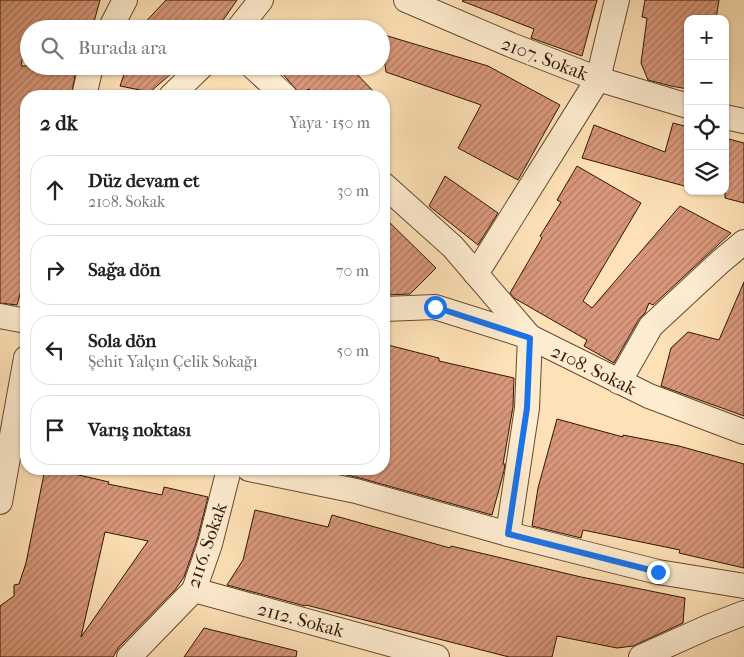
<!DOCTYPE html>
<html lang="tr">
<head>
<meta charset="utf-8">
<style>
  :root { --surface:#fff; --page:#f6f6f6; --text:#222; --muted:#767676; --line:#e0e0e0 }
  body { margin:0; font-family:"IM FELL French Canon",serif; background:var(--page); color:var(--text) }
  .controls { position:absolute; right:15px; top:15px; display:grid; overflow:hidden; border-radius:10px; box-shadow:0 1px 4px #0004 }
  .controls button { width:45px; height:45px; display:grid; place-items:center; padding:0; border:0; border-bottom:1px solid var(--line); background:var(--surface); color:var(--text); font:25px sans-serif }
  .stop { position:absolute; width:15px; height:15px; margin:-11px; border:4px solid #1a73e8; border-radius:50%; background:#fff }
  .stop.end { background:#1a73e8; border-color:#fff; box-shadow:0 1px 5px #0008 }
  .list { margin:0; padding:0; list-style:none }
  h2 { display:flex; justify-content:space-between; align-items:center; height:65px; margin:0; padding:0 20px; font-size:21px }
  h2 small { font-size:16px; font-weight:400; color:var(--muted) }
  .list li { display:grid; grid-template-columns:32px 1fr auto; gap:15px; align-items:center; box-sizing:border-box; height:70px; margin:0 10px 10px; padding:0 10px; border:1px solid var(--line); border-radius:20px }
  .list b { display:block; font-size:19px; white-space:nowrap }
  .list p { margin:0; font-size:16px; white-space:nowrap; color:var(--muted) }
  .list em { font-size:16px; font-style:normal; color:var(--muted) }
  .icon { flex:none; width:28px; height:28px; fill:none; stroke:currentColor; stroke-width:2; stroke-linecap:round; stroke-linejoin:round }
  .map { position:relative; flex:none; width:744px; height:657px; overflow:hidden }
  .search { position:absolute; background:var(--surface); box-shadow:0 1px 4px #0004; left:20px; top:20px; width:370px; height:55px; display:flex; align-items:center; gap:12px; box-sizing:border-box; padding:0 18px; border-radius:28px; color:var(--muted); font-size:19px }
  .panel { position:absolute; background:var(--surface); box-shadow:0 1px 4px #0004; left:20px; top:90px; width:370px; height:385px; border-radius:20px }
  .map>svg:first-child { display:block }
</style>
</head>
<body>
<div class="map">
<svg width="744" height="657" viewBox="0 0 744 657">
  <defs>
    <pattern id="building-hatch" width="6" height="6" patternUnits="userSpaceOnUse" patternTransform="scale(1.25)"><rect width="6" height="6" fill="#d8977a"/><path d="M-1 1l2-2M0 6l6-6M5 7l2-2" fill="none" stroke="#b07a62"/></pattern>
  </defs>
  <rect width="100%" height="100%" fill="#fee1b6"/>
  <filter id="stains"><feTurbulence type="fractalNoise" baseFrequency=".004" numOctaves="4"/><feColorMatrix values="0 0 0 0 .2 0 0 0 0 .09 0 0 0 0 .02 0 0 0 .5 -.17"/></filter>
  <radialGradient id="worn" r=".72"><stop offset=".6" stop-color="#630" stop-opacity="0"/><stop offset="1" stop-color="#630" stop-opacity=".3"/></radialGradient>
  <g fill="url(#building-hatch)" stroke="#331602" fill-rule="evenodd">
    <polygon points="0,0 100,0 92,29 28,29 21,66 77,66 71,96 26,96 26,273 17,305 0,303"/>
    <polygon points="166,0 237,0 217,29 139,29"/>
    <polygon points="463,0 597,0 582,56 531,38 534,29 462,1"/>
    <polygon points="645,0 719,0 716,19 688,19 688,89 671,86 648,80 641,63 647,18 642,17"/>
    <polygon points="381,34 488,66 560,105 518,180 458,148 481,105 386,72"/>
    <polygon points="127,66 180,66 150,92 120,86"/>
    <polygon points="276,66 349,66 378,96 314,96 309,89 300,94"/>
    <polygon points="673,123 688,127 688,187 582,158 594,125 665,152"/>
    <polygon points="725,138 744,143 744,203 725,198"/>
    <polygon points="577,166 641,203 583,301 592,308 680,206 731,233 653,305 649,303 645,313 639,319 614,363 584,346 587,340 514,298 510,293 542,238 540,236 561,202 557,200"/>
    <polygon points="445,176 498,213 478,245 429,206"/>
    <polygon points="384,217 436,268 410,294 384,295"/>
    <polygon points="744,282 744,416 661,386 671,348 688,332 719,340"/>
    <polygon points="384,344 439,358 439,361 514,378 513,407 503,464 505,464 504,471 492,515 360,478 334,472 335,469 384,469"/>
    <polygon points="557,419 623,437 623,435 679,446 744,464 744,568 679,553 680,550 583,530 581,538 532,526 538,488"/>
    <path d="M 45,469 L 53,469 L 109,482 L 108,484 L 162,495 L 164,487 L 208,497 L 197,540 L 184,577 L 175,590 L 119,647 L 113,657 L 0,657 L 0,606 L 14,596 L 14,585 L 19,584 L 26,563 ZM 105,532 L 148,541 L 81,637 Z"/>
    <polygon points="255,510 328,527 332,515 450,548 451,546 581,577 685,598 683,623 633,646 617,648 557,636 552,657 509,657 306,605 305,606 227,585 243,560"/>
    <polygon points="204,628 297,651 296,657 184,657"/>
  </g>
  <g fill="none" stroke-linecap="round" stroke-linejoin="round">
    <defs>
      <g id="minor">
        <polyline points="406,0 511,45 598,79 688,106"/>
        <polyline points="110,29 125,0"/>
        <polyline points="238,29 261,0"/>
        <polyline points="252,66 285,96"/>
        <polyline points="84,96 91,66"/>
        <polyline points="171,96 202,66"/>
        <polyline points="725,117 744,121"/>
        <polyline points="384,185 453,247 530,337 527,408 508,534"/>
        <polyline points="476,274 598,79 617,0"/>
        <polyline points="384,309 435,307 530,337 649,396 744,432"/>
        <polyline points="0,316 26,321"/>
        <polyline points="619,382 651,326 720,262 744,242"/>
        <polyline points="249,469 356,491 508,534 658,572 744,586"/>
        <polyline points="0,502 26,358"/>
        <polyline points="194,590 437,657"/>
        <polyline points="129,657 194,590 210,544 229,469"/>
        <polyline points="641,657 708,627 744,613"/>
      </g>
    </defs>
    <use href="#minor" stroke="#66492f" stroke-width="26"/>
    <use href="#minor" stroke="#feecd0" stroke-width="24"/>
  </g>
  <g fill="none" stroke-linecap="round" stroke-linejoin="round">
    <polyline stroke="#1a73e8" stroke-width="6" points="435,307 530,338 527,408 508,534 658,572"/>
  </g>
  <g text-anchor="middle" stroke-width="4.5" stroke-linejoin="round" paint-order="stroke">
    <g font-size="19" fill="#331602" stroke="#feecd0">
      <text transform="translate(545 58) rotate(21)" y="7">2107. Sokak</text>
      <text transform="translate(594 369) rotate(26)" y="7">2108. Sokak</text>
      <text transform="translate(206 545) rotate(-71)" y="7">2116. Sokak</text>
      <text transform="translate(301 619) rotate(15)" y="7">2112. Sokak</text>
    </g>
  </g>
  <rect width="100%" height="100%" filter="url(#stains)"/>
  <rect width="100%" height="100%" fill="url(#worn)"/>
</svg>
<div class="controls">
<button>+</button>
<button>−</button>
<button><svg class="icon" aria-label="locate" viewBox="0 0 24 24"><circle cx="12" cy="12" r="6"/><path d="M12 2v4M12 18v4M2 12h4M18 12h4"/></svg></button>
<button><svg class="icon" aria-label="layers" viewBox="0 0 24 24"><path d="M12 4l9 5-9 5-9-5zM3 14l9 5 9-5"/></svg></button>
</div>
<div class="stop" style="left:435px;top:307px"></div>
<div class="stop end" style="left:658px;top:572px"></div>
<div class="search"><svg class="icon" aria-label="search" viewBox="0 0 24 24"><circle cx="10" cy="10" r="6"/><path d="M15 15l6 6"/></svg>Burada ara</div>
<section class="panel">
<h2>2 dk<small>Yaya · 150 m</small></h2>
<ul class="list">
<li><svg class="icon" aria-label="ahead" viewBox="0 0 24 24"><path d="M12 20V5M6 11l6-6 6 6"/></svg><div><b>Düz devam et</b><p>2108. Sokak</p></div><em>30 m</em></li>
<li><svg class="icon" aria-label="right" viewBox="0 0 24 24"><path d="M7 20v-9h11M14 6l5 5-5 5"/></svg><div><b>Sağa dön</b></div><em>70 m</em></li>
<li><svg class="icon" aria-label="left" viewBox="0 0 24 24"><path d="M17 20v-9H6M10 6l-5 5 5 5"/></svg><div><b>Sola dön</b><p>Şehit Yalçın Çelik Sokağı</p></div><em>50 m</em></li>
<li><svg class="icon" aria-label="arrive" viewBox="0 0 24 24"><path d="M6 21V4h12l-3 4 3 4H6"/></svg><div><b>Varış noktası</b></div></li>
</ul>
</section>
</div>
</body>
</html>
